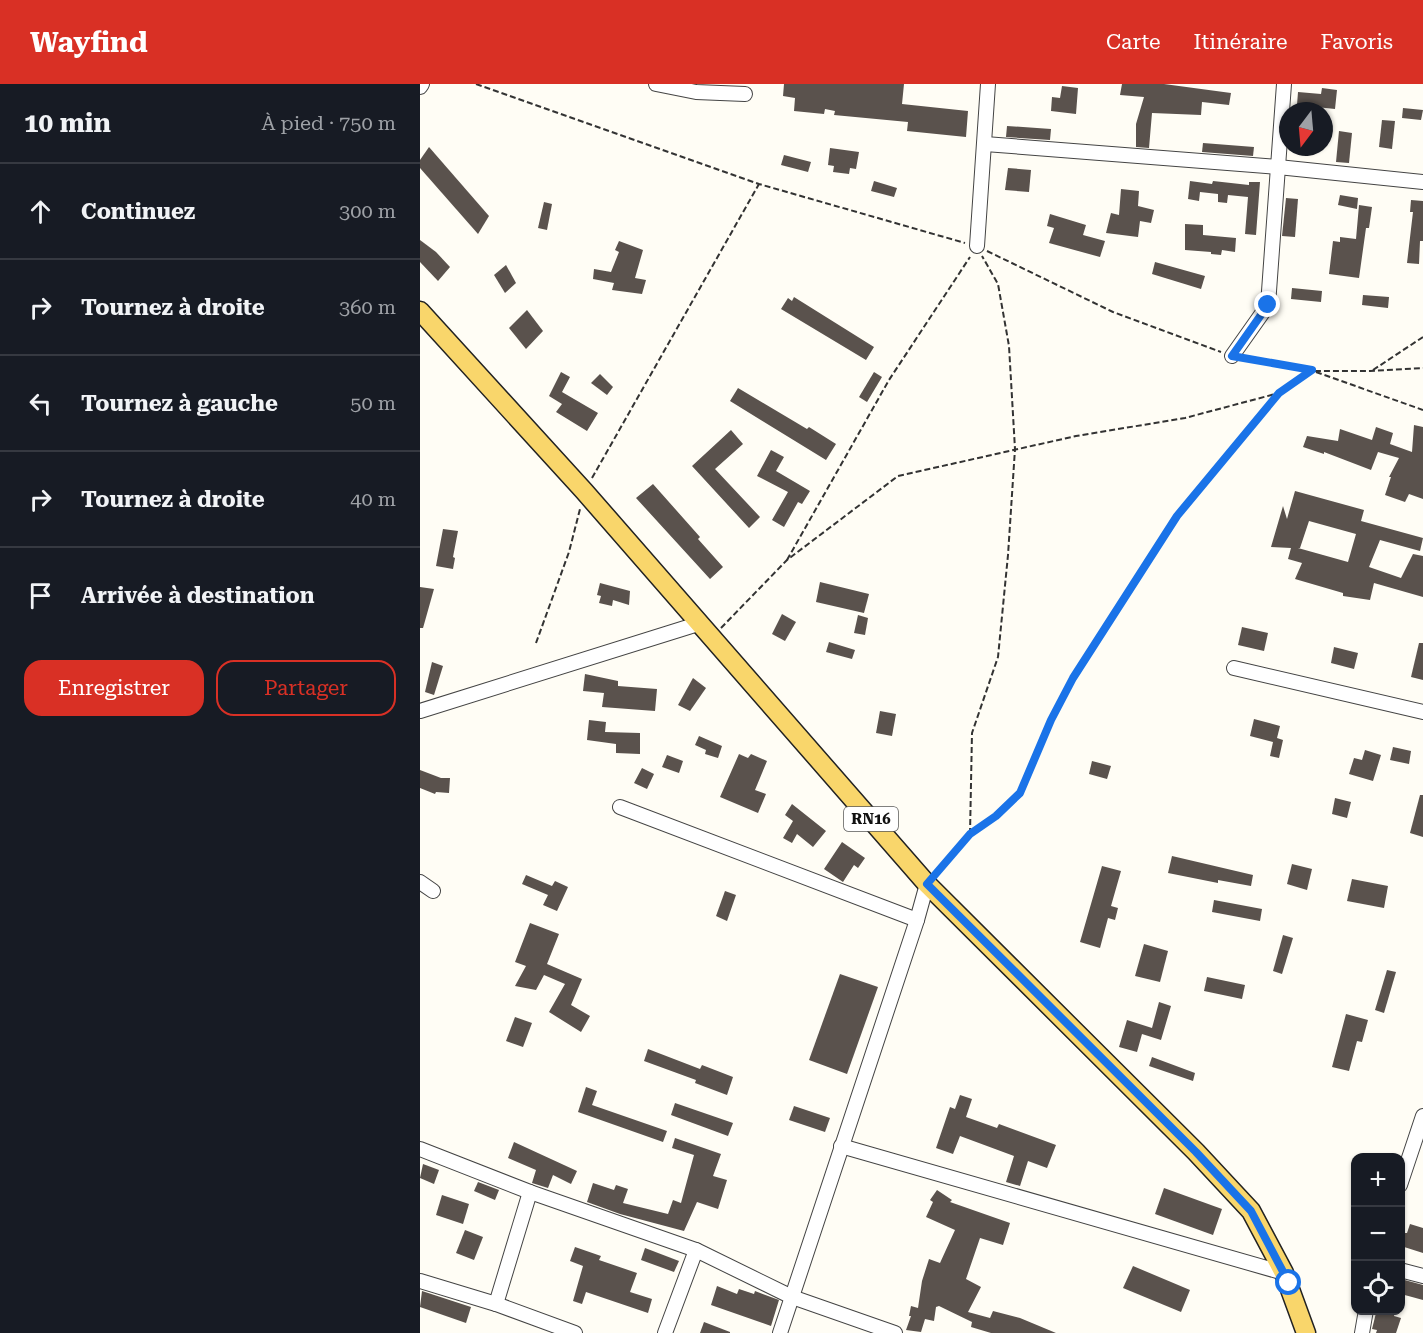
<!DOCTYPE html>
<html lang="fr">
<head>
<meta charset="utf-8">
<style>
  :root { --surface:#171b24; --page:#242831; --text:#f1f3f6; --muted:#9ea1a6; --line:#363941; --accent:#d93025 }
  body { margin:0; font-family:"Roboto Serif",serif; background:var(--page); color:var(--text) }
  .controls { position:absolute; right:18px; bottom:18px; display:grid; overflow:hidden; border-radius:12px; box-shadow:0 2px 4px #0004 }
  .controls button { width:54px; height:54px; display:grid; place-items:center; padding:0; border:0; border-bottom:2px solid var(--line); background:var(--surface); color:var(--text); font:30px sans-serif }
  .compass { position:absolute; left:859px; top:18px; width:54px; height:54px; border-radius:50%; background:var(--surface); box-shadow:0 2px 4px #0004; rotate:196deg }
  .stop { position:absolute; width:18px; height:18px; margin:-14px; border:4px solid #1a73e8; border-radius:50%; background:#fff }
  .stop.end { background:#1a73e8; border-color:#fff; box-shadow:0 2px 6px #0008 }
  .list { margin:0; padding:0; list-style:none }
  h2 { display:flex; justify-content:space-between; align-items:center; height:78px; margin:0; padding:0 24px; font-size:26px }
  h2 small { font-size:20px; font-weight:400; color:var(--muted) }
  .list li { display:grid; grid-template-columns:39px 1fr auto; gap:18px; align-items:center; box-sizing:border-box; height:96px; padding:0 24px; border-top:2px solid var(--line) }
  .list b { display:block; font-size:22px; white-space:nowrap }
  .list em { font-size:20px; font-style:normal; color:var(--muted) }
  .actions { display:flex; gap:12px; padding:18px 24px }
  .actions a { flex:1; padding:14px 0; border:2px solid var(--accent); border-radius:18px; text-align:center; font-size:21px; color:var(--accent) }
  .actions .main { background:var(--accent); color:#fff }
  .icon { flex:none; width:33px; height:33px; fill:none; stroke:currentColor; stroke-width:2; stroke-linecap:round; stroke-linejoin:round }
  .map { position:relative; flex:none; width:1003px; height:1249px; overflow:hidden }
  header { display:flex; align-items:center; gap:36px; box-sizing:border-box; height:84px; padding:0 30px; background:var(--accent); color:#fff }
  header strong { font-size:28px }
  nav { display:flex; gap:33px; margin-inline-start:auto; font-size:21px }
  main { display:flex }
  aside { flex:1; background:var(--surface) }
  .map>svg:first-child { display:block }
</style>
</head>
<body>
<header>
<strong>Wayfind</strong>
<nav><a>Carte</a><a>Itinéraire</a><a>Favoris</a></nav>
</header>
<main>
<aside>
<h2>10 min<small>À pied · 750 m</small></h2>
<ul class="list">
<li><svg class="icon" aria-label="ahead" viewBox="0 0 24 24"><path d="M12 20V5M6 11l6-6 6 6"/></svg><div><b>Continuez</b></div><em>300 m</em></li>
<li><svg class="icon" aria-label="right" viewBox="0 0 24 24"><path d="M7 20v-9h11M14 6l5 5-5 5"/></svg><div><b>Tournez à droite</b></div><em>360 m</em></li>
<li><svg class="icon" aria-label="left" viewBox="0 0 24 24"><path d="M17 20v-9H6M10 6l-5 5 5 5"/></svg><div><b>Tournez à gauche</b></div><em>50 m</em></li>
<li><svg class="icon" aria-label="right" viewBox="0 0 24 24"><path d="M7 20v-9h11M14 6l5 5-5 5"/></svg><div><b>Tournez à droite</b></div><em>40 m</em></li>
<li><svg class="icon" aria-label="arrive" viewBox="0 0 24 24"><path d="M6 21V4h12l-3 4 3 4H6"/></svg><div><b>Arrivée à destination</b></div></li>
</ul>
<div class="actions"><a class="main">Enregistrer</a><a>Partager</a></div>
</aside>
<div class="map">
<svg width="1003" height="1249" viewBox="0 0 1003 1249">
  <rect width="100%" height="100%" fill="#fffdf5"/>
  <g fill="#5a524d" fill-rule="evenodd">
    <polygon points="364,0 484,0 482,20 548,27 546,53 487,47 488,38 414,31 415,27 405,25 404,30 374,27 375,14 363,12"/>
    <polygon points="702,0 744,0 811,9 809,21 782,18 781,31 732,29 729,64 716,63 716,40 724,13 700,11"/>
    <polygon points="642,2 658,4 656,30 631,27 632,13 640,14"/>
    <polygon points="902,4 917,6 915,25 877,21 878,8 901,10"/>
    <polygon points="983,24 1003,26 1001,36 982,34"/>
    <polygon points="962,36 975,37 972,65 959,63"/>
    <polygon points="587,42 631,45 630,56 586,53"/>
    <polygon points="919,47 932,49 929,79 916,78"/>
    <polygon points="783,59 834,63 833,72 782,68"/>
    <polygon points="9,63 69,132 58,150 0,84 0,76"/>
    <polygon points="410,64 439,68 436,85 430,84 429,90 413,88 414,82 408,81"/>
    <polygon points="364,71 391,78 388,88 361,81"/>
    <polygon points="588,84 611,86 609,108 585,106"/>
    <polygon points="454,97 477,104 474,113 451,107"/>
    <polygon points="770,97 792,100 793,97 829,101 829,98 840,98 836,151 825,150 828,113 808,111 807,119 798,118 798,110 780,108 779,117 768,115"/>
    <polygon points="701,105 719,107 718,122 734,126 731,139 720,137 718,153 686,149 691,129 699,131"/>
    <polygon points="920,111 938,114 937,125 918,121"/>
    <polygon points="866,114 878,115 875,153 862,152"/>
    <polygon points="991,116 1003,117 1003,157 1000,157 999,180 987,179 993,128 990,128"/>
    <polygon points="124,118 132,120 127,146 118,144"/>
    <polygon points="939,121 952,123 949,144 946,144 939,194 909,190 913,157 920,158 920,153 936,155"/>
    <polygon points="630,130 666,141 663,151 685,157 680,173 629,159 634,144 627,142"/>
    <polygon points="765,140 783,141 783,151 816,154 815,168 802,166 801,171 791,170 791,168 765,166"/>
    <polygon points="0,156 16,168 30,183 18,197 0,178"/>
    <polygon points="199,157 223,166 215,194 226,196 222,210 192,206 194,199 173,195 174,185 191,188 199,168 195,166"/>
    <polygon points="735,178 785,192 781,205 732,190"/>
    <polygon points="86,181 96,199 85,209 74,191"/>
    <polygon points="872,204 902,207 901,218 871,215"/>
    <polygon points="943,211 969,213 968,224 942,221"/>
    <polygon points="374,213 454,263 446,276 361,225 368,214 372,217"/>
    <polygon points="107,226 123,247 106,265 89,244"/>
    <polygon points="141,288 150,293 142,308 178,329 167,347 136,328 142,320 129,312"/>
    <polygon points="454,288 462,293 447,318 439,313"/>
    <polygon points="180,290 193,303 187,311 171,299"/>
    <polygon points="318,304 387,345 389,343 416,360 406,376 310,317"/>
    <polygon points="994,341 1003,343 1003,415 989,410 985,418 965,411 971,393 969,393 979,374 958,368 951,386 904,368 904,370 883,363 887,352 918,357 920,345 952,356 956,343 973,349 970,360 992,368"/>
    <polygon points="311,346 323,360 295,385 340,433 329,444 272,382"/>
    <polygon points="351,366 364,373 356,387 390,407 382,420 378,418 364,443 352,436 368,408 337,392"/>
    <polygon points="233,400 280,453 278,455 303,483 290,495 216,414"/>
    <path d="M 875,407 L 944,426 L 941,437 L 1003,454 L 1000,467 L 960,456 L 949,483 L 981,494 L 993,470 L 1003,472 L 1003,513 L 954,499 L 950,516 L 923,512 L 923,509 L 875,495 L 882,479 L 868,475 L 871,464 L 851,463 L 863,422 L 867,435 ZM 889,437 L 936,450 L 928,478 L 878,464 L 880,464 Z"/>
    <polygon points="23,445 38,447 33,473 35,474 33,485 16,482"/>
    <polygon points="400,498 449,510 444,529 396,518"/>
    <polygon points="180,499 210,507 209,521 193,516 192,522 179,519 181,512 177,511"/>
    <polygon points="0,503 14,505 3,544 0,544"/>
    <polygon points="362,530 376,538 365,557 352,550"/>
    <polygon points="438,531 448,534 445,551 434,549"/>
    <polygon points="822,543 848,549 844,567 818,561"/>
    <polygon points="409,558 435,566 432,575 406,568"/>
    <polygon points="999,559 1003,559 1003,596 991,593"/>
    <polygon points="914,563 938,569 934,585 911,579"/>
    <polygon points="12,578 23,582 14,611 5,608"/>
    <polygon points="165,590 198,597 198,602 237,605 235,627 182,623 184,609 163,607"/>
    <polygon points="273,594 286,604 270,627 258,621"/>
    <polygon points="460,627 476,630 472,652 456,649"/>
    <polygon points="834,635 860,642 857,654 863,656 859,674 850,672 853,658 830,652"/>
    <polygon points="169,636 186,638 185,648 220,649 220,670 196,669 196,660 167,656"/>
    <polygon points="279,652 302,662 298,674 285,670 286,666 275,661"/>
    <polygon points="973,663 991,667 989,680 970,676"/>
    <polygon points="945,666 961,671 953,697 929,690 934,674 942,676"/>
    <polygon points="319,670 328,674 331,670 347,677 335,706 346,710 338,729 300,713"/>
    <polygon points="247,671 263,677 259,689 242,683"/>
    <polygon points="672,677 691,682 687,695 669,690"/>
    <polygon points="222,684 234,690 227,705 214,699"/>
    <polygon points="0,686 21,694 30,694 29,709 16,708 15,710 0,704"/>
    <polygon points="1000,711 1003,711 1003,753 990,749"/>
    <polygon points="915,714 931,718 927,734 912,730"/>
    <polygon points="372,720 406,747 393,763 377,750 372,759 363,754 373,737 365,731"/>
    <polygon points="422,758 445,774 438,784 434,781 423,798 404,785"/>
    <polygon points="752,772 833,791 831,802 798,796 798,799 748,789"/>
    <polygon points="872,780 892,785 887,806 867,800"/>
    <polygon points="682,782 701,787 691,822 698,824 695,836 688,834 680,864 660,858"/>
    <polygon points="106,791 132,802 135,797 148,803 137,827 123,821 128,811 102,800"/>
    <polygon points="932,795 968,802 964,824 927,817"/>
    <polygon points="305,807 316,811 307,837 296,832"/>
    <polygon points="794,816 842,825 840,837 792,828"/>
    <polygon points="110,839 139,850 127,880 162,895 151,921 170,932 161,948 129,928 145,900 124,891 116,906 95,902 106,882 95,878"/>
    <polygon points="863,851 873,854 862,890 853,887"/>
    <polygon points="724,860 748,867 740,898 715,892"/>
    <polygon points="967,886 976,888 964,929 955,926"/>
    <polygon points="420,890 458,903 427,990 389,976"/>
    <polygon points="787,893 825,901 822,915 784,907"/>
    <polygon points="739,918 751,922 741,956 722,950 717,968 699,963 707,936 732,944"/>
    <polygon points="926,930 948,936 942,958 937,957 929,987 912,983"/>
    <polygon points="95,933 112,939 103,963 86,957"/>
    <polygon points="228,965 280,985 282,981 313,993 307,1011 275,999 276,996 224,977"/>
    <polygon points="732,973 775,989 773,997 729,982"/>
    <polygon points="166,1003 177,1007 172,1021 247,1047 243,1058 158,1028"/>
    <polygon points="540,1011 552,1015 546,1033 577,1044 579,1040 636,1061 627,1084 608,1077 600,1102 586,1098 594,1072 540,1052 533,1070 516,1064 530,1023 535,1025"/>
    <polygon points="255,1019 313,1039 308,1052 251,1031"/>
    <polygon points="374,1022 410,1034 405,1048 369,1036"/>
    <polygon points="255,1054 301,1070 293,1092 307,1096 298,1125 277,1118 264,1147 200,1130 167,1118 173,1099 194,1106 196,1101 208,1105 203,1119 248,1130 253,1116 261,1119 274,1071 252,1064"/>
    <polygon points="94,1058 157,1087 151,1100 133,1091 128,1104 112,1099 116,1086 88,1074"/>
    <polygon points="3,1080 19,1086 14,1100 0,1094"/>
    <polygon points="58,1098 79,1106 75,1116 54,1107"/>
    <polygon points="744,1104 802,1125 793,1151 735,1130"/>
    <polygon points="517,1106 532,1116 530,1118 590,1139 583,1161 560,1154 546,1195 561,1203 548,1228 570,1234 573,1227 600,1234 636,1249 571,1249 551,1243 552,1238 519,1222 516,1223 514,1237 505,1235 501,1248 486,1246 491,1232 489,1232 491,1222 498,1224 502,1197 509,1175 520,1179 535,1146 506,1133 513,1118 510,1116"/>
    <polygon points="22,1111 49,1120 43,1140 16,1131"/>
    <polygon points="990,1140 1003,1144 1003,1169 981,1162 984,1149 987,1149"/>
    <polygon points="45,1146 63,1153 54,1176 36,1169"/>
    <polygon points="155,1163 181,1172 179,1176 217,1189 210,1208 232,1215 228,1229 166,1208 162,1220 153,1217 163,1182 150,1177"/>
    <polygon points="225,1164 259,1177 254,1188 221,1176"/>
    <polygon points="713,1182 770,1206 761,1228 703,1204"/>
    <polygon points="981,1195 1003,1201 1003,1216 981,1210"/>
    <polygon points="297,1202 317,1210 319,1205 334,1210 335,1207 359,1216 351,1242 291,1221"/>
    <polygon points="2,1207 51,1223 46,1239 0,1223"/>
    <polygon points="961,1227 975,1227 974,1232 981,1234 976,1249 956,1249 957,1246 952,1245 956,1229 960,1230"/>
    <polygon points="284,1238 310,1248 310,1249 280,1249"/>
  </g>
  <g fill="none" stroke-linecap="round" stroke-linejoin="round">
    <defs>
      <g id="minor">
        <polyline points="236,0 276,8 325,10"/>
        <polyline points="0,3 2,0"/>
        <polyline points="565,60 858,83 1003,98"/>
        <polyline points="557,162 568,0"/>
        <polyline points="812,272 848,221 864,0"/>
        <polyline points="814,584 1003,628"/>
        <polyline points="0,627 281,539"/>
        <polyline points="200,723 497,836"/>
        <polyline points="0,798 13,807"/>
        <polyline points="421,1062 864,1189"/>
        <polyline points="0,1065 110,1108 276,1166 372,1213 475,1249"/>
        <polyline points="980,1101 1003,1032"/>
        <polyline points="980,1186 1003,1192"/>
        <polyline points="0,1197 76,1220 155,1249"/>
        <polyline points="76,1220 110,1108"/>
        <polyline points="245,1249 276,1166"/>
        <polyline points="360,1249 497,836 507,800"/>
        <polyline points="942,1249 946,1226"/>
      </g>
      <polyline id="major" points="0,227 164,407 507,800 776,1068 831,1127 864,1189 886,1249"/>
    </defs>
    <use href="#minor" stroke="#444" stroke-width="16"/>
    <use href="#major" stroke="#222" stroke-width="21"/>
    <g stroke="#333" stroke-width="2" stroke-dasharray="6 3" stroke-linecap="butt">
      <polyline points="56,0 339,100 545,159"/>
      <polyline points="567,167 693,228 801,268"/>
      <polyline points="824,275 892,287 950,287 1003,284"/>
      <polyline points="953,286 1003,253"/>
      <polyline points="896,288 1003,326"/>
      <polyline points="172,394 339,100"/>
      <polyline points="367,476 469,296 550,173"/>
      <polyline points="301,544 367,476 478,392 656,352 765,334 859,309"/>
      <polyline points="116,559 149,468 160,425"/>
      <polyline points="550,750 552,649 578,573 588,471 595,365 589,262 578,200 562,172"/>
      <polyline points="517,788 550,750 577,732 601,709 631,636 653,594 757,432 859,309 891,287"/>
    </g>
    <use href="#minor" stroke="#fff" stroke-width="14"/>
    <use href="#major" stroke="#f9d66b" stroke-width="18"/>
  </g>
  <g fill="none" stroke-linecap="round" stroke-linejoin="round">
    <polyline stroke="#1a73e8" stroke-width="8" points="848,221 812,272 892,286 859,309 757,432 653,594 631,636 600,709 576,732 550,750 507,800 776,1068 831,1127 869,1199"/>
  </g>
  <g text-anchor="middle" stroke-width="6" stroke-linejoin="round" paint-order="stroke">
    <rect fill="#fff" stroke="#585858" stroke-width="1.5" x="424" y="723" width="54" height="24" rx="4.5"/>
    <g font-size="15" font-weight="bold" fill="#111">
      <text x="451" y="740">RN16</text>
    </g>
  </g>
</svg>
<div class="controls">
<button>+</button>
<button>−</button>
<button><svg class="icon" aria-label="locate" viewBox="0 0 24 24"><circle cx="12" cy="12" r="6"/><path d="M12 2v4M12 18v4M2 12h4M18 12h4"/></svg></button>
</div>
<svg class="compass" viewBox="-18 -18 36 36"><path d="M0-13l5 13h-10z" fill="#e53935"/><path d="M0 13l5-13h-10z" fill="#9ea1a6"/></svg>
<div class="stop" style="left:869px;top:1199px"></div>
<div class="stop end" style="left:848px;top:221px"></div>
</div>
</main>
</body>
</html>
